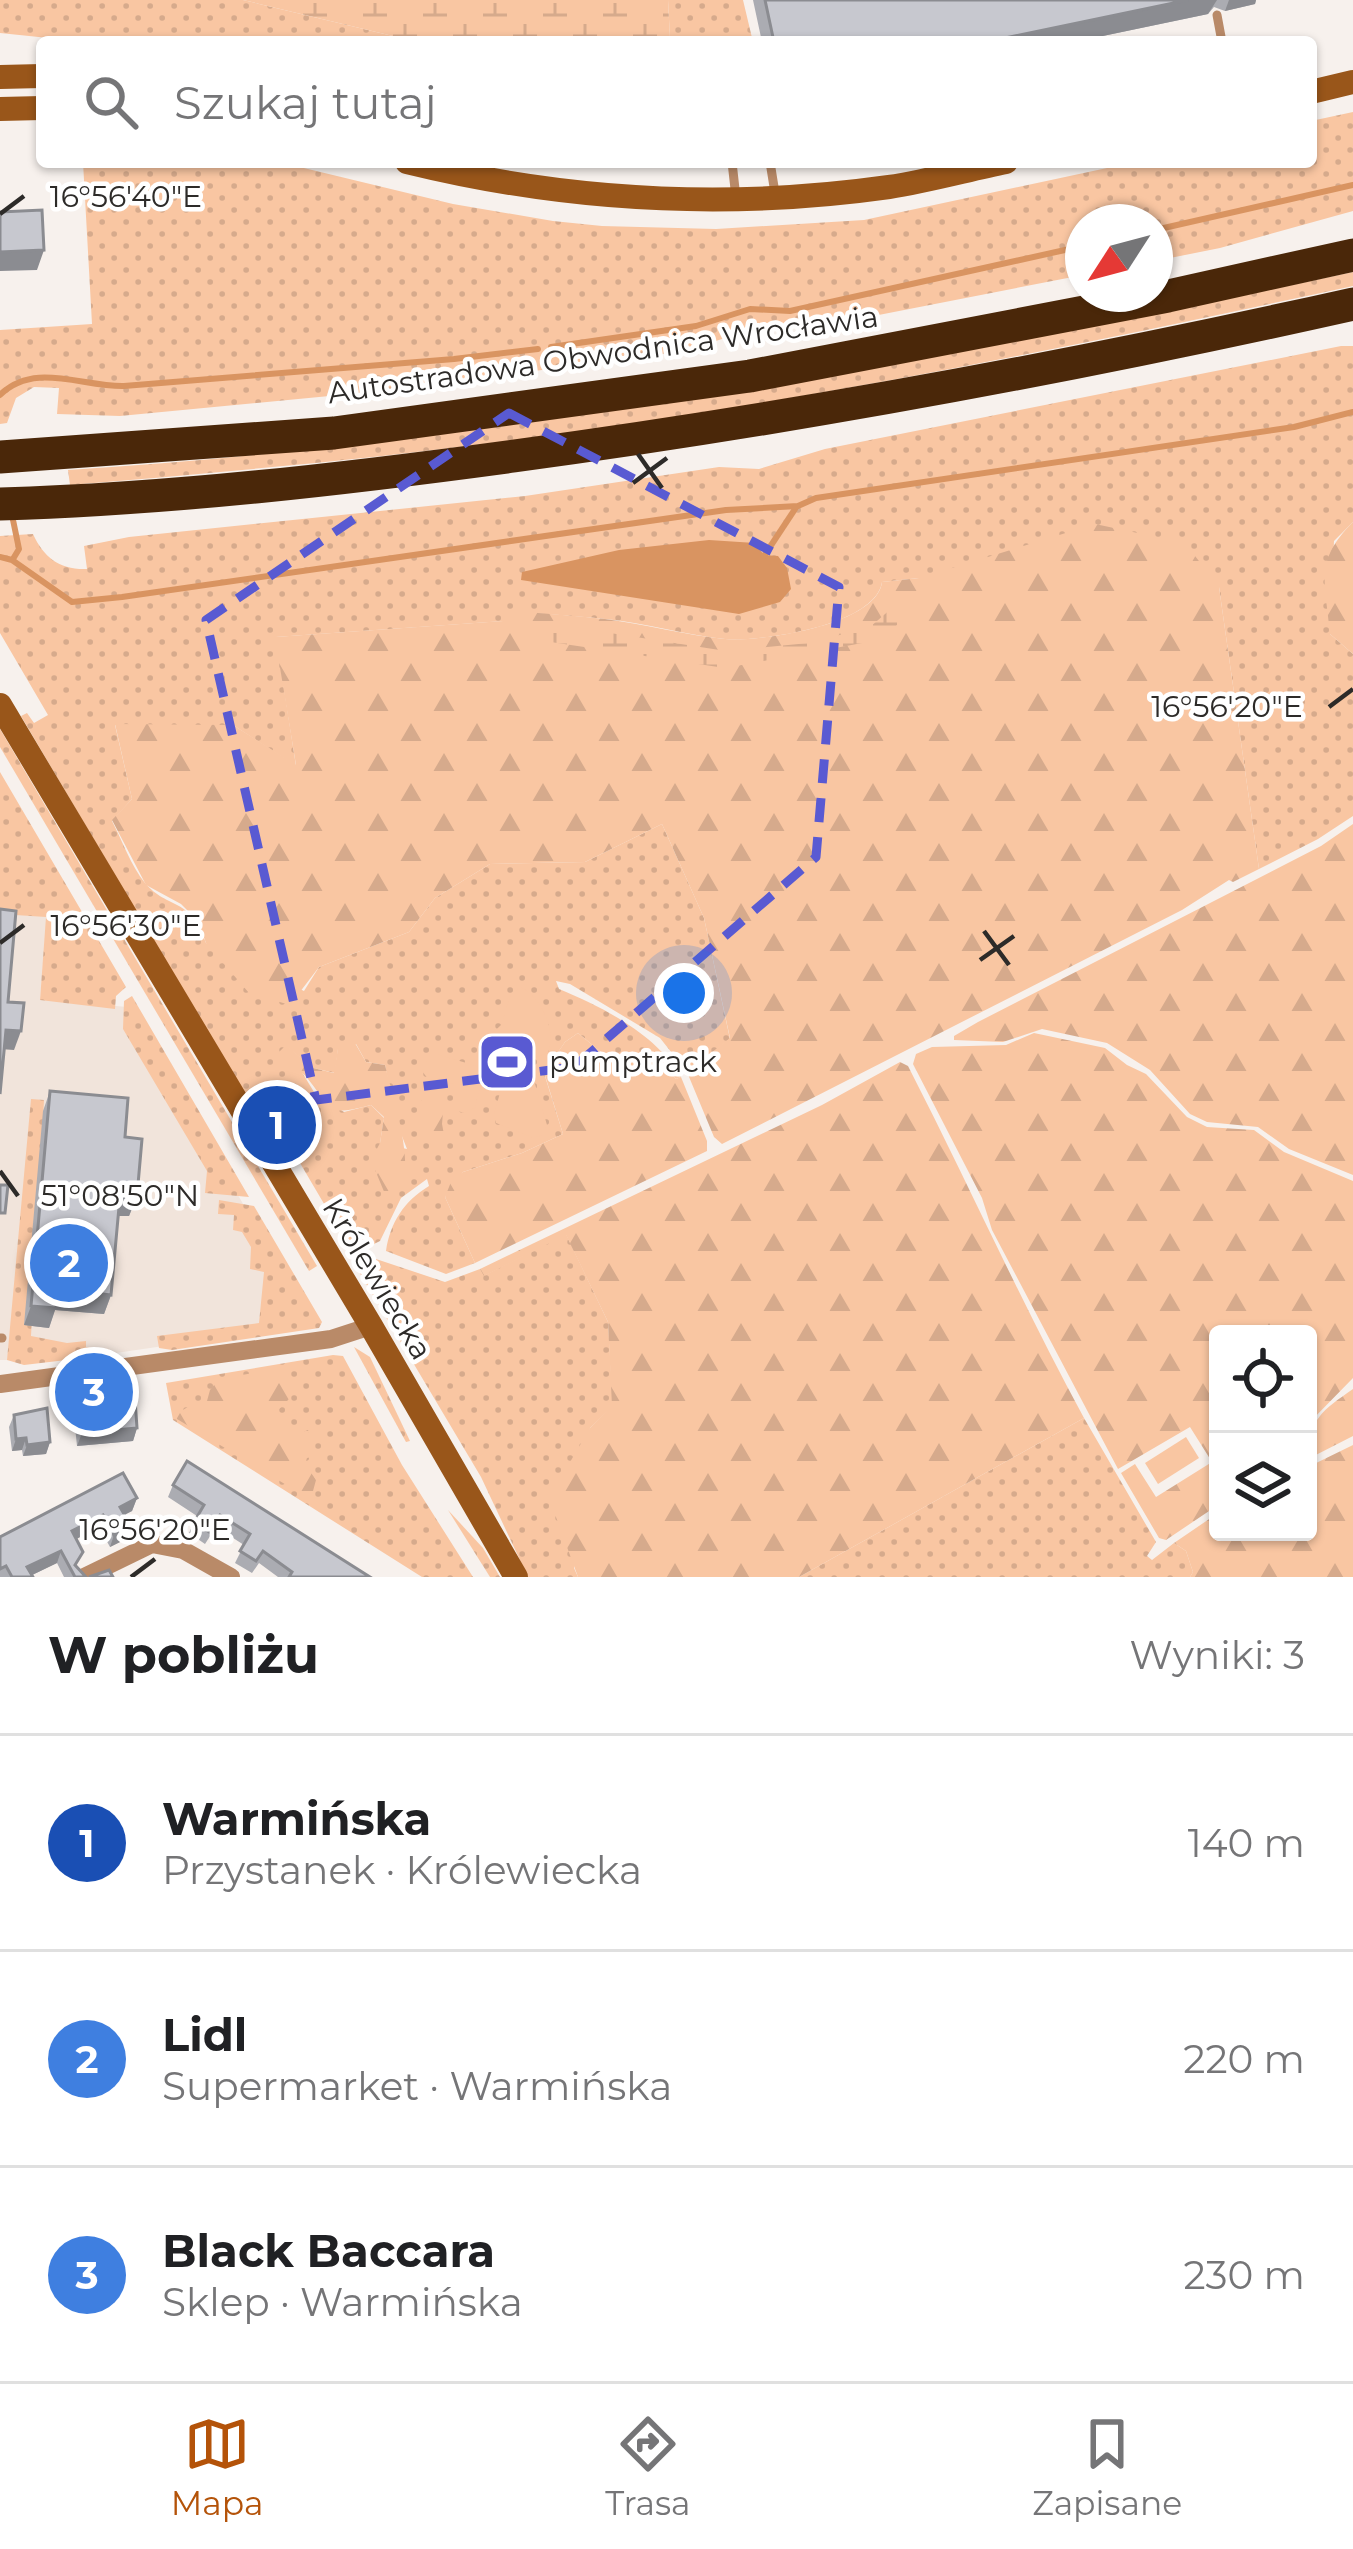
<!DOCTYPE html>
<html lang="pl">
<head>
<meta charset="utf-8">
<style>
  :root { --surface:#fff; --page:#f2f2f2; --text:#202124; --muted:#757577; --line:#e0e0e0; --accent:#b45309 }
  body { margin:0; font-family:Montserrat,sans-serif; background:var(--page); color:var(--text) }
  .controls { position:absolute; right:36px; bottom:36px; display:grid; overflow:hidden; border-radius:12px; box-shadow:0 3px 9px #0004 }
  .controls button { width:108px; height:108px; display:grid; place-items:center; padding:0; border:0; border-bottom:3px solid var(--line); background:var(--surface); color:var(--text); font:60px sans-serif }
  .compass { position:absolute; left:1065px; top:204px; width:108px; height:108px; border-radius:50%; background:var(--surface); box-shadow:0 3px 9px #0004; rotate:234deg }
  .you { position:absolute; left:684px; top:993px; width:42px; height:42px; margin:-30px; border:9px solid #fff; border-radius:50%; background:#1a73e8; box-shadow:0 0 0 18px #1a73e833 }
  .badge { display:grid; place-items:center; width:78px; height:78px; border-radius:50%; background:var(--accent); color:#fff; font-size:39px; font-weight:700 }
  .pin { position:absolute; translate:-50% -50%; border:6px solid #fff; box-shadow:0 3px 12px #0006 }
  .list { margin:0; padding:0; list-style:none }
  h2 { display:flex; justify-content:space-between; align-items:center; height:156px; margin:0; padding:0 48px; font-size:51px }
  h2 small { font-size:39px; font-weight:400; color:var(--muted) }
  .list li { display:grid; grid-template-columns:78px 1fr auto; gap:36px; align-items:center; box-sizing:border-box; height:216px; padding:0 48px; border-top:3px solid var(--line) }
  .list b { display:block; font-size:45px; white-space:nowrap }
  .list p { margin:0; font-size:39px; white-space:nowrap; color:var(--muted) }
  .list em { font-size:39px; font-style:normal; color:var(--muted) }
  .icon { flex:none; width:66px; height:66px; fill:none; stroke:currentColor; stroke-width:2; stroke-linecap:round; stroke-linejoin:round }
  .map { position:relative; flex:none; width:1353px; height:1577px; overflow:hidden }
  .search { position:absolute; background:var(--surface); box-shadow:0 3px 9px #0004; left:36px; right:36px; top:36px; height:132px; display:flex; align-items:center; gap:30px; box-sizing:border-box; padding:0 42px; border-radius:12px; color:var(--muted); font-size:45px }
  .sheet { height:804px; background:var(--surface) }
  nav { display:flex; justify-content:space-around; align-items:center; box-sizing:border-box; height:168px; border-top:3px solid var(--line); background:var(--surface); font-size:33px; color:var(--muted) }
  nav a { display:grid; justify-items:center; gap:6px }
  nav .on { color:var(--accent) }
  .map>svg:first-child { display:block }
</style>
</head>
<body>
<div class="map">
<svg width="1353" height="1577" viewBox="0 0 1353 1577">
  <defs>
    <pattern id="green-dots" width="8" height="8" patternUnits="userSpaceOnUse" patternTransform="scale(3)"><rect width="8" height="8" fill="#f9c6a2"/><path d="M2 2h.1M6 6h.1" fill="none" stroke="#d6aa8c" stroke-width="1.8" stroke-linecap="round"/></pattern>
    <pattern id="forest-firs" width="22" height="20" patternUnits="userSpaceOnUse" patternTransform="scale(3)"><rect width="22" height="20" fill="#f9c6a2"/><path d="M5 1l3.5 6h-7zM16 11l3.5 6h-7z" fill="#d6aa8c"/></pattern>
    <pattern id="wetland-marsh" width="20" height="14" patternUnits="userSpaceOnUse" patternTransform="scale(3)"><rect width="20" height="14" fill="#f9c6a2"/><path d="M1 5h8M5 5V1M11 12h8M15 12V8" fill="none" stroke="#d6aa8c"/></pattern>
  </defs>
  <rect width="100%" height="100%" fill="#f7f1ed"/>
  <polygon fill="#f1e4db" points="0,914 47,916 40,999 127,1007 314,1324 109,1354 10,1346 7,1360 0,1360"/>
  <g fill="url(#green-dots)" fill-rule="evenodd">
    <polygon points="0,0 243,0 418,42 58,39 0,33"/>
    <polygon points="668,0 743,0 753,42 659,42 670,38"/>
    <path d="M 1353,112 L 1353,211 L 1220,248 L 1155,261 L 1155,222 L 1083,222 L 1083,275 L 807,329 L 759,327 L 685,351 L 392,390 L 120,416 L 57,414 L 59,388 L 34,387 L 16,398 L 7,423 L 0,424 L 0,330 L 92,324 L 83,162 C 104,162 207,166 216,162 L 279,162 L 453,204 L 553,221 L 602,226 L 716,229 L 864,220 L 1135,162 L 1311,162 L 1311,121 Z"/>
    <path d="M 1353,272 L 1353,286 C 1122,336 890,384 657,420 C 462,450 266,469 70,485 L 68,470 C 502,442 928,363 1353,272 Z"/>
    <path d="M 1341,346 L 1353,346 L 1353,522 L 1334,541 L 1330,634 L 1353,654 L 1353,816 L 1318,839 L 1259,869 L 1219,587 L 919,578 L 882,582 C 876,625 762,642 725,639 C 685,635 646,623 605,619 C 572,615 537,614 503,611 L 504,621 L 276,637 L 296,766 L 233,725 L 115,725 L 132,799 L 112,821 C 122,840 131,866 145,883 C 168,910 190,896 206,943 L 304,991 L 319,967 L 409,932 L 435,898 L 490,864 L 585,862 L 662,824 L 704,918 L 730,1039 L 687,1072 L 660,1038 L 570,984 L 556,981 L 559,989 C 603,1007 657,1035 681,1077 L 676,1079 C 657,1055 641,1059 613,1062 L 578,1033 L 565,1042 L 544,1073 L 563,1134 L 522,1153 L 463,1172 L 445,1197 L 475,1263 L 446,1274 L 386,1251 C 390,1223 404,1201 429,1186 L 427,1179 L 401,1198 L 380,1241 L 368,1247 L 350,1248 L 290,1146 L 294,1143 L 285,1131 L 282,1132 L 275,1122 L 272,1123 L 243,1091 L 225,1062 L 21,716 L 27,713 L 34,723 L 48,715 L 0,633 L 0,536 L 33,534 C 44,558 60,570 87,569 L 84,546 L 129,537 L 525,496 L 719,467 L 759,469 L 825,449 ZM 356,1044 L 366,1062 L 385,1065 L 396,1121 L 407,1149 L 380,1143 L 384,1118 L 371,1105 L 344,1112 L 314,1092 L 286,1046 L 313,1068 L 335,1073 L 338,1049 Z"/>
    <polygon points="0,729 317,1266 309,1271 0,747"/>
    <polygon points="0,772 126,987 116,996 115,1009 40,1000 46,917 0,914"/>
    <polygon points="132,996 249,1197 205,1193 207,1171 123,1029 124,1001"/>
    <polygon points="31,1099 44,1100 31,1336 67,1343 86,1341 86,1347 109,1349 109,1355 24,1365 7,1360"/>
    <polygon points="219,1200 254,1206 322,1322 319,1328 172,1350 159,1348 157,1336 259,1323 264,1272 250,1269 251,1247 242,1232 233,1230 234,1215 218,1214"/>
    <polygon points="566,1234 608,1322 613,1406 590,1428 574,1568 578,1577 528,1577 481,1477 352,1260 364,1255 445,1282 480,1269 485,1275"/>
    <polygon points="354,1347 370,1357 410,1441 406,1442"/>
    <polygon points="333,1355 343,1356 402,1465 473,1577 422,1577 173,1420 166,1383"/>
    <polygon points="1084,1418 1156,1542 1147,1556 1152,1560 1174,1543 1186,1551 1193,1572 1190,1577 799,1577"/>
    <polygon points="448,1510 483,1548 500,1577 490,1577"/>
  </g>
  <g fill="url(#forest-firs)">
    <path d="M 1353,522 L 1353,654 L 1330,634 C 1326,582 1313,562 1353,522 Z"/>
    <path d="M 1095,524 L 1185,543 L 1219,587 L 1259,869 L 1233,882 L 1229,880 L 1182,910 L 722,1144 L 714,1137 L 687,1072 L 730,1038 L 704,918 L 662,824 L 585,862 L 490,864 L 435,898 L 409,932 L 319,967 L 290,1005 L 249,993 L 206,943 L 198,921 L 181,904 L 146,885 L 112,820 L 132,799 L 115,724 L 233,725 L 296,765 L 275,637 L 503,621 L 503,610 C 537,613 571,615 605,619 C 645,624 685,635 725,639 C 761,642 877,625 882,582 L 919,578 Z"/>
    <polygon points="1353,824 1353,1175 1289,1149 1258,1127 1207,1122 1190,1114 1150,1070 1107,1043 1042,1029 1003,1042 954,1040 954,1036 978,1022 1321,846"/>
    <path d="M 578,1033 L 613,1062 C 641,1059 657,1055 676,1079 L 681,1077 L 707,1141 L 707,1151 L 475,1263 L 445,1197 L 451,1182 L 463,1172 L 522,1153 L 563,1134 L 544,1072 L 565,1042 Z"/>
    <polygon points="1034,1033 1105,1048 1127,1065 1146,1074 1187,1117 1207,1127 1254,1130 1284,1152 1353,1181 1353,1378 1308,1424 1308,1334 1218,1334 1218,1505 1166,1540 1159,1538 1121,1473 1135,1464 1156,1497 1212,1462 1190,1427 1118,1469 992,1230 982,1198 913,1064 916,1054 932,1047 1006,1045"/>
    <path d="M 355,1043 L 366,1062 L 385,1065 C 395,1106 410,1146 404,1189 L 385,1194 L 371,1160 L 380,1143 L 384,1117 L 371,1105 C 325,1117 333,1110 308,1079 C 300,1068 285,1065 277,1054 L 286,1045 L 313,1068 L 334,1073 L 338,1048 Z"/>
    <path d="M 900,1062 L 908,1066 C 968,1183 1021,1302 1084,1418 L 799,1577 L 578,1577 L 549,1498 L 590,1428 L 612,1406 L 608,1322 L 566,1235 L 484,1276 L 480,1269 L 822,1105 Z"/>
    <polygon points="433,1083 445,1088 442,1124 446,1145 433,1147 418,1134 423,1087"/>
    <polygon points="275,1369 289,1386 289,1399 278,1410 278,1423 295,1435 308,1430 317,1456 307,1458 305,1464 316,1480 313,1491 303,1495 177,1419 174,1409 183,1410 197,1401 207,1401 210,1390 219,1379"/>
    <path d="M 1353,1389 L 1353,1436 L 1308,1459 C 1308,1419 1323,1410 1353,1389 Z"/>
    <polygon points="1353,1445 1353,1577 1190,1577 1193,1572 1186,1551 1174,1543 1218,1513 1218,1532 1308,1532 1308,1467"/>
  </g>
  <g fill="url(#wetland-marsh)">
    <polygon points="243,0 668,0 670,38 659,42 418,42"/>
    <polygon points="892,608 901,611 897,625 879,640 725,668 544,641 538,633 610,633 726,651 809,643 870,627"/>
  </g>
  <g fill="#f9c6a2">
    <path d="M 520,987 C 542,997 557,1031 548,1053 L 528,1060 L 547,1125 L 542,1135 L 534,1138 L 496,1123 L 494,1114 L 505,1075 L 502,1070 L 490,1067 L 482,1053 L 484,1041 L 501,1025 L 511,994 Z"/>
    <polygon points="436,1054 480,1067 483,1074 475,1108 463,1113 454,1109 454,1084 428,1079 422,1071 427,1060"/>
    <polygon points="1186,1437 1199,1458 1158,1484 1145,1463"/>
  </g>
  <polygon fill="#d99461" points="709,540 755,543 764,555 778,556 787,568 791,589 780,602 739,614 521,580 522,572 619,550"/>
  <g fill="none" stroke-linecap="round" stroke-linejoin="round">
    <g stroke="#d99461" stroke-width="6">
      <polyline points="1155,230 1353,185"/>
      <polyline points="551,347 696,326 750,309 790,311 1083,246"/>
      <path d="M 0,395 C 34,361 82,387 124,386 L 454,359 L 538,349"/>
      <polyline points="12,515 19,549 13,559"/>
      <polyline points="764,556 795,509"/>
      <polyline points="0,557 12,560 72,602 122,597 726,510 798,506 816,498 1294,427 1353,412"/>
    </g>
    <g stroke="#b98a68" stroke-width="9">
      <polyline points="1217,15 1222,42"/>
      <polyline points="732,162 736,198"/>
      <polyline points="770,162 775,193"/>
      <polyline points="0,1338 2,1338"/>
    </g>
    <g stroke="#b98a68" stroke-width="18">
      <polyline points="0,1384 331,1339 371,1326"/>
      <polyline points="84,1577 152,1544 183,1550 231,1577"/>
    </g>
    <g stroke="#99561a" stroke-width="24">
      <polyline points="0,77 42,76"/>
      <polyline points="1311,92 1353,82"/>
      <polyline points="0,109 42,108"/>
      <path d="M 407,162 C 566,201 726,210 889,187 C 928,181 967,170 1006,162"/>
      <polyline points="0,705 371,1326 516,1577"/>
    </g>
    <g stroke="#4a2709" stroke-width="33">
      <polyline points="0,457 334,433 750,376 1168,296 1353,255"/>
      <path d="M 0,504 C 172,499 344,479 514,456 C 796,418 1076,366 1353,304"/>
    </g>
  </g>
  <g fill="#abacb2">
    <polygon points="753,0 1256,0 1255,4 1225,11 1214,7 1208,14 1074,42 762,42"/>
    <polygon points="50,1091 125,1137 137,1196 129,1216 118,1216 111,1295 104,1314 55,1310 49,1328 24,1325 43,1111"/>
    <polygon points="93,1377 117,1387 137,1428 133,1441 77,1446 74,1417 79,1404 87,1403 88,1390"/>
    <polygon points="14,1415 50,1442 46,1454 23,1456 22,1450 12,1451 9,1427"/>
    <polygon points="173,1485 370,1577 278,1577 259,1563 252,1573 235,1563 244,1545 216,1527 205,1544 189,1533 197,1516 168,1497"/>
    <polygon points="137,1498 132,1511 124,1515 131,1526 126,1539 110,1547 99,1527 76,1539 77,1567 86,1577 64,1577 57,1563 32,1575 33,1577 0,1577 0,1537"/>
  </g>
  <g fill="#8b8c91">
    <polygon points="1188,0 1217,0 1208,14 1074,42 986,42"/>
    <polygon points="1229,0 1256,0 1255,4 1225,11"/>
    <polygon points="44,250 37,270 0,271 0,252"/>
    <polygon points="6,1030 21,1031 14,1050 0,1049"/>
    <polygon points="120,1196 137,1196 129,1216 113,1216"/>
    <polygon points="58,1289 111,1295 104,1314 55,1310 49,1328 24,1325 31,1306"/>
    <polygon points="137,1428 133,1441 77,1446 82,1433"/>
    <polygon points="26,1438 22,1450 12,1451 16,1439"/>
    <polygon points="50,1442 46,1454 23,1456 27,1445"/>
    <polygon points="137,1498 132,1511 116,1519 120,1507"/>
    <polygon points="103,1515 99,1527 67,1544 72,1531"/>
    <polygon points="131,1526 126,1539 110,1547 114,1535"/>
    <polygon points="61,1551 57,1563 28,1577 27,1567"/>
  </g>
  <g fill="#c7c8cf" stroke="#8b8c91" stroke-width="3">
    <polygon points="765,0 1188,0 986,42 774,42"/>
    <polygon points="42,210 44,250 0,252 0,212"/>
    <polygon points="0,909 16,911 8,1002 24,1003 21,1031 6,1030 0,1094"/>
    <polygon points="50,1091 128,1098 125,1137 142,1139 137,1196 120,1196 111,1295 58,1289 56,1308 31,1306"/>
    <polygon points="0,1185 8,1185 5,1213 0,1213"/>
    <polygon points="116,1375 117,1387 122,1386 123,1400 135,1399 137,1428 82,1433 79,1404 91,1402 93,1377"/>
    <polygon points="47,1408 50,1442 27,1445 26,1438 16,1439 14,1415"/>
    <polygon points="187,1461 370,1577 289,1577 292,1572 263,1551 256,1561 240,1551 250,1534 220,1515 209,1532 194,1522 204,1505 173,1485"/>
    <polygon points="123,1473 137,1498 120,1507 131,1526 114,1535 103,1515 72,1531 83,1552 75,1565 86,1577 75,1577 61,1551 27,1567 33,1577 12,1577 6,1566 0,1569 0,1537"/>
    <polygon points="109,1570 113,1577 89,1577"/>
  </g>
  <path fill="none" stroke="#595ad2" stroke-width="9" stroke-dasharray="24 15" stroke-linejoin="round" d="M 509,413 L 839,587 L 816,857 L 574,1067 L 316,1100 L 206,620 Z"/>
  <path fill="none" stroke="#2d2b29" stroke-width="4.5" d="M 0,214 L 24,196M 638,454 L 662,488M 633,483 L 667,458M 1329,707 L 1353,689M 984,931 L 1009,965M 0,943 L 24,925M 980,960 L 1014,936M 0,1171 L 18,1196M 131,1577 L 155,1559"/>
  <defs>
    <symbol id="stadium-square" viewBox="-11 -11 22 22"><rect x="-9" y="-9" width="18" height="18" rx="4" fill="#595ad2" stroke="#fff"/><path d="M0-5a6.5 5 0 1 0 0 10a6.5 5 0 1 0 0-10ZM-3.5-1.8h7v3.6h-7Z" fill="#fff"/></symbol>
  </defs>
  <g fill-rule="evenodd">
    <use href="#stadium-square" x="474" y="1029" width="66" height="66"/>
  </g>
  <g text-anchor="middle" stroke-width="9" stroke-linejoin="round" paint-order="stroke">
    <g font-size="30" fill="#2d2b29" stroke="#fff">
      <text transform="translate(603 355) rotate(-8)" y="10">Autostradowa Obwodnica Wrocławia</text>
      <text transform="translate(377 1279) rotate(59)" y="10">Królewiecka</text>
    </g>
    <g font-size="30" fill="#2d2b29" stroke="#fff" text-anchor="start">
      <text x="549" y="1072">pumptrack</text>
    </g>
  </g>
  <g font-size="30" text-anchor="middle" fill="#2d2b29" stroke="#fff" stroke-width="9" stroke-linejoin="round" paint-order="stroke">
    <text x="126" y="207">16°56'40"E</text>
    <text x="1227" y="717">16°56'20"E</text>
    <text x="126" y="936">16°56'30"E</text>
    <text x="120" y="1206">51°08'50"N</text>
    <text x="155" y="1540">16°56'20"E</text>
  </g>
</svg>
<div class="controls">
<button><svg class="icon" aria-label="locate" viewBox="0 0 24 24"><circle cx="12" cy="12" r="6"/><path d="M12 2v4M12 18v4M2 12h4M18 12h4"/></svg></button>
<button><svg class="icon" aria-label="layers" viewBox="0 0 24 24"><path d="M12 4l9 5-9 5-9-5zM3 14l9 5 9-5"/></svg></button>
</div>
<svg class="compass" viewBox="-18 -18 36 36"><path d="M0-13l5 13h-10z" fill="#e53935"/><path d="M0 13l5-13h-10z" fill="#757577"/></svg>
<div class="you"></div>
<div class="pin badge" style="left:277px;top:1125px;background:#1a4fb4">1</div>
<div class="pin badge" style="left:69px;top:1263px;background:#3f7fe0">2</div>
<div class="pin badge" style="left:94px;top:1392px;background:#3f7fe0">3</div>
<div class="search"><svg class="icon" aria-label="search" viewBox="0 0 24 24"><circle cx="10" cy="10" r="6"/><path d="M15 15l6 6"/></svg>Szukaj tutaj</div>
</div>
<section class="sheet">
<h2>W pobliżu<small>Wyniki: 3</small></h2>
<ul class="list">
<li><span class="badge" style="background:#1a4fb4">1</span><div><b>Warmińska</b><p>Przystanek · Królewiecka</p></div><em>140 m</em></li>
<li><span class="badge" style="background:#3f7fe0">2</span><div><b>Lidl</b><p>Supermarket · Warmińska</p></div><em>220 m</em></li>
<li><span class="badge" style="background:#3f7fe0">3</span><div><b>Black Baccara</b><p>Sklep · Warmińska</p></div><em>230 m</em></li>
</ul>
</section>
<nav>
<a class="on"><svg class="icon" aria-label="map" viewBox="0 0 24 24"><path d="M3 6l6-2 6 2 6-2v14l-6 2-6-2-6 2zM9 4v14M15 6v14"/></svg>Mapa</a>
<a><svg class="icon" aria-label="directions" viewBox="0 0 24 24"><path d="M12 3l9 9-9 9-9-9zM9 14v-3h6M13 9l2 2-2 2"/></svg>Trasa</a>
<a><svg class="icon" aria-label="saved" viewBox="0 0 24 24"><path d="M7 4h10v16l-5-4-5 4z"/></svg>Zapisane</a>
</nav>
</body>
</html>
